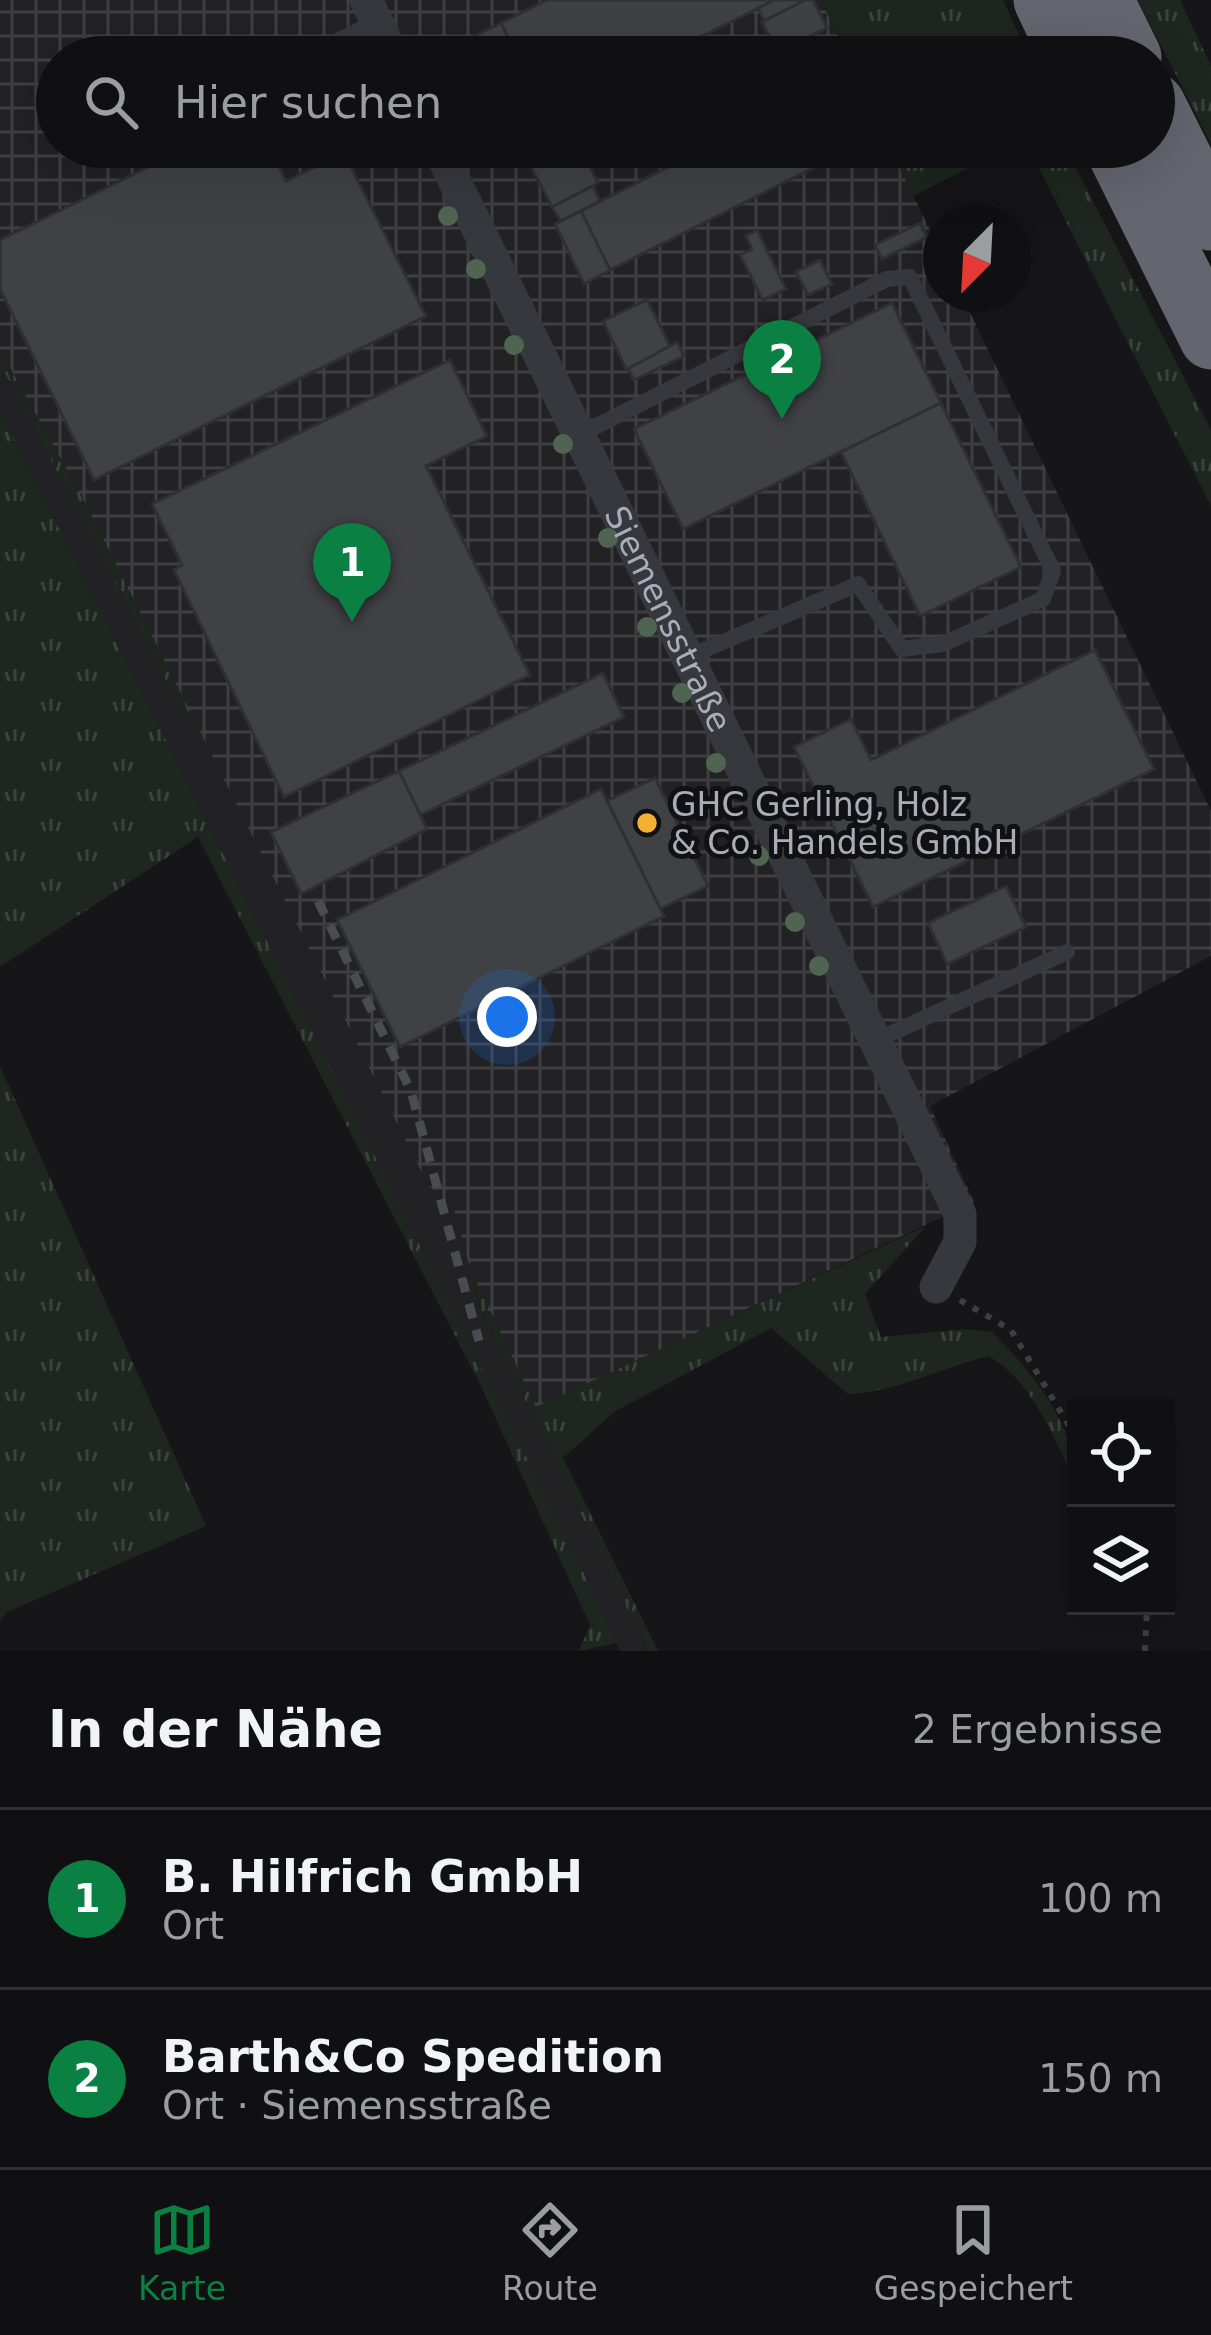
<!DOCTYPE html>
<html lang="de">
<head>
<meta charset="utf-8">
<style>
  :root { --surface:#101012; --page:#1e1e20; --text:#f1f3f6; --muted:#9c9d9f; --line:#303032; --accent:#0b8043 }
  body { margin:0; font-family:"DejaVu Sans",sans-serif; background:var(--page); color:var(--text) }
  .controls { position:absolute; right:36px; bottom:36px; display:grid; overflow:hidden; border-radius:0px; box-shadow:0 12px 48px #0002 }
  .controls button { width:108px; height:108px; display:grid; place-items:center; padding:0; border:0; border-bottom:3px solid var(--line); background:var(--surface); color:var(--text); font:60px sans-serif }
  .compass { position:absolute; left:923px; top:204px; width:108px; height:108px; border-radius:50%; background:var(--surface); box-shadow:0 12px 48px #0002; rotate:204deg }
  .you { position:absolute; left:507px; top:1017px; width:42px; height:42px; margin:-30px; border:9px solid #fff; border-radius:50%; background:#1a73e8; box-shadow:0 0 0 18px #1a73e833 }
  .badge { display:grid; place-items:center; width:78px; height:78px; border-radius:50%; background:var(--accent); color:#fff; font-size:39px; font-weight:700 }
  .pin { position:absolute; translate:-50% -99px; filter:drop-shadow(0 3px 6px #0008) }
  .pin::after { content:''; position:absolute; top:63px; width:42px; height:36px; background:inherit; clip-path:polygon(0 0,100% 0,50% 100%) }
  .list { margin:0; padding:0; list-style:none }
  h2 { display:flex; justify-content:space-between; align-items:center; height:156px; margin:0; padding:0 48px; font-size:51px }
  h2 small { font-size:39px; font-weight:400; color:var(--muted) }
  .list li { display:grid; grid-template-columns:78px 1fr auto; gap:36px; align-items:center; box-sizing:border-box; height:180px; padding:0 48px; border-top:3px solid var(--line) }
  .list b { display:block; font-size:45px; white-space:nowrap }
  .list p { margin:0; font-size:39px; white-space:nowrap; color:var(--muted) }
  .list em { font-size:39px; font-style:normal; color:var(--muted) }
  .icon { flex:none; width:66px; height:66px; fill:none; stroke:currentColor; stroke-width:2; stroke-linecap:round; stroke-linejoin:round }
  .map { position:relative; flex:none; width:1211px; height:1651px; overflow:hidden }
  .search { position:absolute; background:var(--surface); box-shadow:0 12px 48px #0002; left:36px; right:36px; top:36px; height:132px; display:flex; align-items:center; gap:30px; box-sizing:border-box; padding:0 42px; border-radius:66px; color:var(--muted); font-size:45px }
  .sheet { height:516px; background:var(--surface) }
  nav { display:flex; justify-content:space-around; align-items:center; box-sizing:border-box; height:168px; border-top:3px solid var(--line); background:var(--surface); font-size:33px; color:var(--muted) }
  nav a { display:grid; justify-items:center; gap:6px }
  nav .on { color:var(--accent) }
  .map>svg:first-child { display:block }
</style>
</head>
<body>
<div class="map">
<svg width="1211" height="1651" viewBox="0 0 1211 1651">
  <defs>
    <pattern id="industrial-grid" width="8" height="8" patternUnits="userSpaceOnUse" patternTransform="scale(3)"><rect width="8" height="8" fill="#222225"/><path d="M0 4h8M4 0v8" fill="none" stroke="#3f3f43"/></pattern>
    <pattern id="grass-tufts" width="24" height="20" patternUnits="userSpaceOnUse" patternTransform="scale(3)"><rect width="24" height="20" fill="#1e261f"/><path d="M3 7l-1-3M5 7V3M7 7l1-3M15 17l-1-3M17 17v-4M19 17l1-3" fill="none" stroke="#3c433d"/></pattern>
  </defs>
  <rect width="100%" height="100%" fill="#161618"/>
  <polygon fill="#222225" points="0,350 81,495 428,1185 454,1209 482,1312 648,1651 620,1651 208,829 0,411"/>
  <polygon fill="url(#industrial-grid)" points="0,0 821,0 848,57 57,57 57,147 890,147 941,253 941,294 961,294 1211,811 1211,956 930,1106 974,1202 536,1408 470,1268 454,1209 428,1185 81,495 0,350"/>
  <g fill="url(#grass-tufts)">
    <polygon points="821,0 1003,0 1029,57 848,57"/>
    <polygon points="1138,0 1180,0 1211,66 1211,144"/>
    <polygon points="890,147 1010,147 913,196"/>
    <polygon points="1028,147 1065,147 1211,430 1211,506"/>
    <polygon points="0,350 81,495 213,757 177,701 0,363"/>
    <polygon points="0,411 565,1534 617,1643 579,1651 590,1625 482,1388 198,837 0,967"/>
    <polygon points="0,1066 206,1526 7,1612 0,1621"/>
    <path d="M 926,1226 L 865,1294 L 881,1337 L 967,1329 L 992,1332 C 1031,1370 1076,1426 1076,1482 C 1053,1439 1033,1380 988,1356 C 941,1368 896,1392 848,1394 L 771,1328 L 614,1412 L 563,1458 L 658,1651 L 648,1651 L 482,1312 L 470,1268 L 536,1407 Z"/>
  </g>
  <g fill="#404145" stroke="#303034" stroke-width="3">
    <polygon points="547,0 775,0 660,57 517,57 501,23"/>
    <polygon points="775,0 806,0 764,21 758,8"/>
    <polygon points="806,0 813,0 827,28 777,52 762,22"/>
    <polygon points="501,23 517,57 475,57 467,40"/>
    <polygon points="189,147 269,147 286,181 344,153 426,316 94,480 0,289 0,240"/>
    <polygon points="546,147 580,147 598,183 552,207 526,157"/>
    <polygon points="708,147 825,147 831,159 610,270 581,211"/>
    <polygon points="593,186 600,201 561,221 552,207"/>
    <polygon points="581,211 610,270 584,284 555,224"/>
    <polygon points="920,223 927,237 882,259 875,245"/>
    <polygon points="757,230 786,289 763,300 740,255 752,249 746,236"/>
    <polygon points="820,260 832,284 808,295 796,272"/>
    <polygon points="647,300 671,348 626,369 603,321"/>
    <polygon points="892,303 941,403 683,529 634,429"/>
    <polygon points="677,342 684,356 634,380 628,369"/>
    <polygon points="450,360 487,436 426,466 530,675 284,797 174,570 182,565 152,504"/>
    <polygon points="941,403 1021,567 920,616 841,452"/>
    <polygon points="1095,650 1154,769 873,907 794,747 851,719 871,760"/>
    <polygon points="603,673 624,717 420,815 399,771"/>
    <polygon points="399,771 427,829 301,894 271,832"/>
    <polygon points="655,778 708,886 660,909 607,801"/>
    <polygon points="601,789 664,916 400,1047 337,920"/>
    <polygon points="1006,886 1026,927 947,964 928,923"/>
  </g>
  <g fill="none" stroke-linecap="round" stroke-linejoin="round">
    <g stroke="#3d3f44" stroke-width="6" stroke-dasharray="6 9" stroke-linecap="butt">
      <polyline points="960,1300 1011,1330 1076,1437"/>
      <polyline points="1145,1651 1147,1606"/>
    </g>
    <g stroke="#37383d" stroke-width="16">
      <polyline points="305,57 376,22"/>
      <polyline points="579,435 887,279 910,277 1053,571 1043,599 943,644 902,649 858,584 688,657"/>
      <polyline points="877,1040 1067,952"/>
    </g>
    <g stroke="#37383d" stroke-width="33">
      <polyline points="366,0 394,57"/>
      <path id="s1" d="M 438,147 L 960,1214 L 960,1242 L 936,1287"/>
    </g>
    <g stroke="#63666e" stroke-width="63">
      <polyline points="1045,0 1072,57"/>
      <polyline points="1102,0 1130,57"/>
      <polyline points="1154,105 1211,219"/>
      <polyline points="1116,147 1211,338"/>
    </g>
    <polyline stroke="#4a4c52" stroke-width="9" stroke-dasharray="15 12" stroke-linecap="butt" points="318,901 411,1091 479,1341"/>
  </g>
  <g fill="#506452">
    <circle cx="448" cy="216" r="10"/>
    <circle cx="476" cy="269" r="10"/>
    <circle cx="514" cy="345" r="10"/>
    <circle cx="563" cy="444" r="10"/>
    <circle cx="608" cy="538" r="10"/>
    <circle cx="647" cy="627" r="10"/>
    <circle cx="682" cy="693" r="10"/>
    <circle cx="716" cy="763" r="10"/>
    <circle cx="759" cy="856" r="10"/>
    <circle cx="795" cy="922" r="10"/>
    <circle cx="819" cy="966" r="10"/>
  </g>
  <circle fill="#f2b134" stroke="#111113" stroke-width="4.5" cx="647" cy="823" r="12"/>
  <g text-anchor="middle" stroke-width="10" stroke-linejoin="round" paint-order="stroke">
    <g font-size="33" fill="#a8adb8" stroke="#111113">
      <text dy="12" stroke="none"><textPath href="#s1" startOffset="525">Siemensstraße</textPath></text>
    </g>
    <g font-size="33" fill="#a8adb8" stroke="#111113" text-anchor="start">
      <text x="671" y="816">GHC Gerling, Holz<tspan x="671" dy="38">&amp; Co. Handels GmbH</tspan></text>
    </g>
  </g>
</svg>
<div class="controls">
<button><svg class="icon" aria-label="locate" viewBox="0 0 24 24"><circle cx="12" cy="12" r="6"/><path d="M12 2v4M12 18v4M2 12h4M18 12h4"/></svg></button>
<button><svg class="icon" aria-label="layers" viewBox="0 0 24 24"><path d="M12 4l9 5-9 5-9-5zM3 14l9 5 9-5"/></svg></button>
</div>
<svg class="compass" viewBox="-18 -18 36 36"><path d="M0-13l5 13h-10z" fill="#e53935"/><path d="M0 13l5-13h-10z" fill="#9c9d9f"/></svg>
<div class="you"></div>
<div class="pin badge" style="left:352px;top:622px">1</div>
<div class="pin badge" style="left:782px;top:419px">2</div>
<div class="search"><svg class="icon" aria-label="search" viewBox="0 0 24 24"><circle cx="10" cy="10" r="6"/><path d="M15 15l6 6"/></svg>Hier suchen</div>
</div>
<section class="sheet">
<h2>In der Nähe<small>2 Ergebnisse</small></h2>
<ul class="list">
<li><span class="badge">1</span><div><b>B. Hilfrich GmbH</b><p>Ort</p></div><em>100 m</em></li>
<li><span class="badge">2</span><div><b>Barth&amp;Co Spedition</b><p>Ort · Siemensstraße</p></div><em>150 m</em></li>
</ul>
</section>
<nav>
<a class="on"><svg class="icon" aria-label="map" viewBox="0 0 24 24"><path d="M3 6l6-2 6 2 6-2v14l-6 2-6-2-6 2zM9 4v14M15 6v14"/></svg>Karte</a>
<a><svg class="icon" aria-label="directions" viewBox="0 0 24 24"><path d="M12 3l9 9-9 9-9-9zM9 14v-3h6M13 9l2 2-2 2"/></svg>Route</a>
<a><svg class="icon" aria-label="saved" viewBox="0 0 24 24"><path d="M7 4h10v16l-5-4-5 4z"/></svg>Gespeichert</a>
</nav>
</body>
</html>
